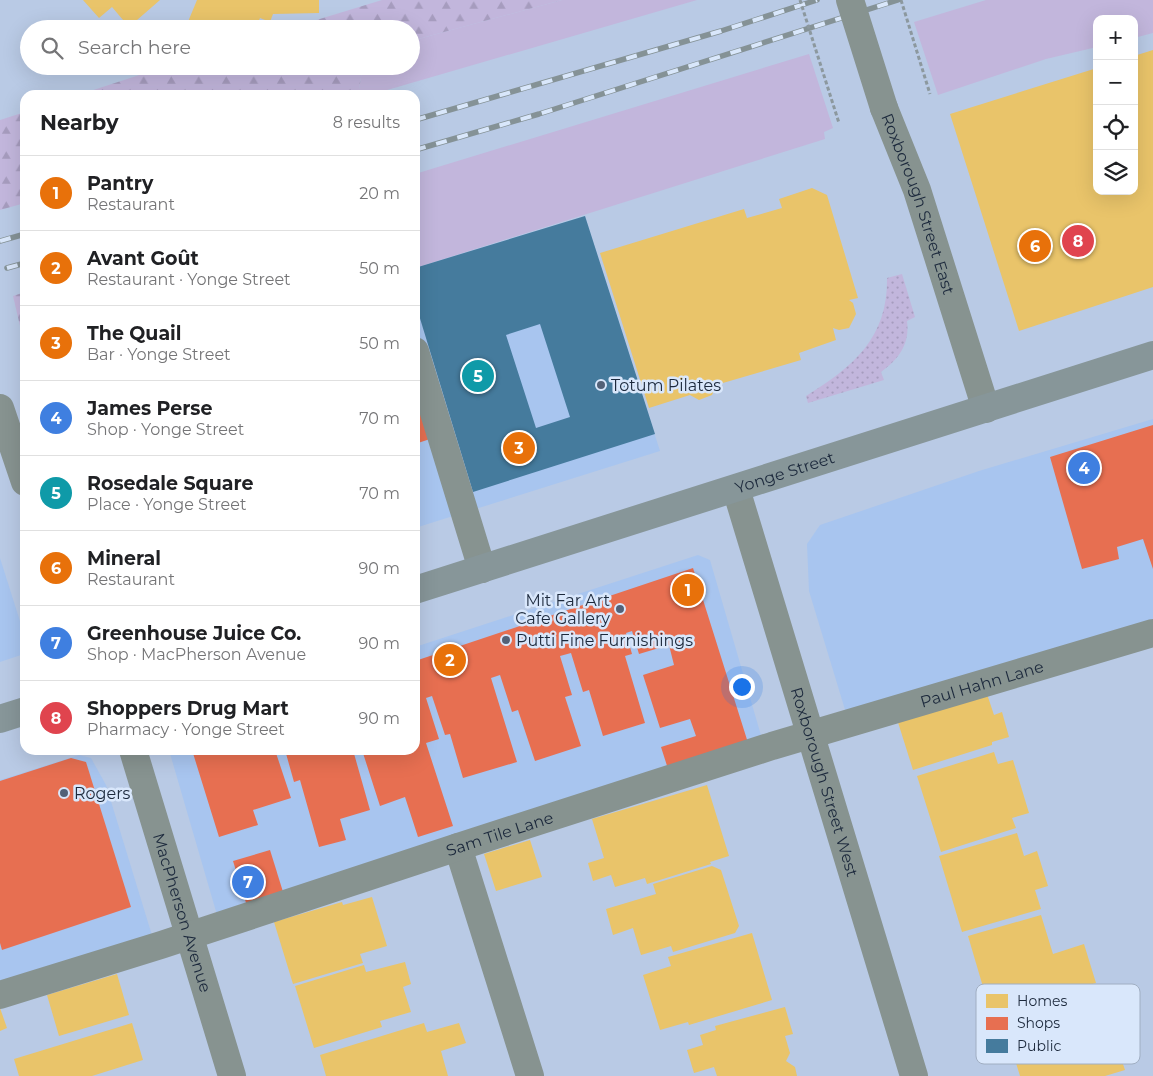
<!DOCTYPE html>
<html lang="en">
<head>
<meta charset="utf-8">
<style>
  :root { --surface:#fff; --page:#f6f6f6; --text:#202124; --muted:#757577; --line:#e0e0e0; --accent:#0f766e }
  body { margin:0; font-family:Montserrat,sans-serif; background:var(--page); color:var(--text) }
  .controls { position:absolute; right:15px; top:15px; display:grid; overflow:hidden; border-radius:10px; box-shadow:0 5px 20px #0002 }
  .controls button { width:45px; height:45px; display:grid; place-items:center; padding:0; border:0; border-bottom:1px solid var(--line); background:var(--surface); color:var(--text); font:25px sans-serif }
  .you { position:absolute; left:741px; top:686px; width:18px; height:18px; margin:-12px; border:4px solid #fff; border-radius:50%; background:#1a73e8; box-shadow:0 0 0 8px #1a73e833 }
  .badge { display:grid; place-items:center; width:32px; height:32px; border-radius:50%; background:var(--accent); color:#fff; font-size:16px; font-weight:700 }
  .pin { position:absolute; translate:-50% -50%; border:2px solid #fff; box-shadow:0 1px 5px #0006 }
  .list { margin:0; padding:0; list-style:none }
  h2 { display:flex; justify-content:space-between; align-items:center; height:65px; margin:0; padding:0 20px; font-size:21px }
  h2 small { font-size:16px; font-weight:400; color:var(--muted) }
  .list li { display:grid; grid-template-columns:32px 1fr auto; gap:15px; align-items:center; box-sizing:border-box; height:75px; padding:0 20px; border-top:1px solid var(--line) }
  .list b { display:block; font-size:19px; white-space:nowrap }
  .list p { margin:0; font-size:16px; white-space:nowrap; color:var(--muted) }
  .list em { font-size:16px; font-style:normal; color:var(--muted) }
  .icon { flex:none; width:28px; height:28px; fill:none; stroke:currentColor; stroke-width:2; stroke-linecap:round; stroke-linejoin:round }
  .map { position:relative; flex:none; width:1153px; height:1076px; overflow:hidden }
  .search { position:absolute; background:var(--surface); box-shadow:0 5px 20px #0002; left:20px; top:20px; width:400px; height:55px; display:flex; align-items:center; gap:12px; box-sizing:border-box; padding:0 18px; border-radius:28px; color:var(--muted); font-size:19px }
  .panel { position:absolute; background:var(--surface); box-shadow:0 5px 20px #0002; left:20px; top:90px; width:400px; height:665px; border-radius:15px }
  .map>svg:first-child { display:block }
</style>
</head>
<body>
<div class="map">
<svg width="1153" height="1076" viewBox="0 0 1153 1076">
  <defs>
    <pattern id="forest-firs" width="22" height="20" patternUnits="userSpaceOnUse" patternTransform="scale(1.25)"><rect width="22" height="20" fill="#c2b6dc"/><path d="M5 1l3.5 6h-7zM16 11l3.5 6h-7z" fill="#a69cbe"/></pattern>
    <pattern id="garden-dots" width="8" height="8" patternUnits="userSpaceOnUse" patternTransform="scale(1.25)"><rect width="8" height="8" fill="#c2b6dc"/><path d="M2 2h.1M6 6h.1" fill="none" stroke="#a69cbe" stroke-width="1.8" stroke-linecap="round"/></pattern>
  </defs>
  <rect width="100%" height="100%" fill="#b9cae5"/>
  <g fill="#a8c5ef">
    <polygon points="585,216 660,451 415,528 415,268"/>
    <polygon points="1153,419 1153,644 853,736 809,591 807,544 820,525 979,471"/>
    <polygon points="698,555 710,560 767,756 222,932 169,750 415,750 415,647"/>
    <polygon points="0,558 25,637 24,654 0,662"/>
    <polygon points="79,755 91,758 106,785 158,955 0,1006 0,780"/>
  </g>
  <g fill="#c2b6dc">
    <polygon points="562,0 697,0 370,95 358,95 363,66 411,66 411,41"/>
    <polygon points="986,0 1153,0 1153,33 1134,38 1134,19 1097,19 1097,47 1046,59 938,95 914,22"/>
    <polygon points="809,54 833,128 824,132 825,139 415,268 415,174"/>
  </g>
  <g fill="url(#forest-firs)">
    <polygon points="382,0 562,0 411,41 411,29 287,29"/>
    <polygon points="167,66 363,66 358,95 78,95"/>
    <polygon points="25,112 25,203 0,210 0,120"/>
    <polygon points="25,292 25,347 13,296"/>
  </g>
  <path fill="url(#garden-dots)" d="M 902,274 L 915,317 L 907,321 C 910,344 899,359 881,372 L 884,380 L 808,403 L 806,396 C 853,367 888,338 887,278 Z"/>
  <g fill="#e9c46a">
    <polygon points="83,0 160,0 129,27 112,7 99,18"/>
    <polygon points="197,0 319,0 319,13 273,14 270,22 260,18 255,29 185,29"/>
    <polygon points="1153,50 1153,287 1019,331 950,114 1097,68 1097,191 1134,191 1134,56"/>
    <polygon points="812,188 827,195 858,298 849,300 853,303 856,314 849,328 839,330 833,328 836,340 799,353 801,360 716,385 712,395 699,400 690,395 649,408 600,253 744,209 747,218 782,208 779,199"/>
    <polygon points="985,688 994,715 1002,712 1009,737 992,742 992,745 913,770 896,716"/>
    <polygon points="994,752 998,764 1013,760 1029,813 1012,818 1016,828 941,852 917,776"/>
    <polygon points="707,785 729,856 710,862 711,864 647,884 645,878 615,887 611,875 593,881 588,863 604,858 592,819"/>
    <polygon points="1017,833 1024,856 1037,851 1048,886 1035,890 1041,909 962,932 939,856"/>
    <polygon points="530,840 542,877 496,891 484,854"/>
    <polygon points="712,866 721,870 739,926 735,933 673,952 671,946 641,955 633,928 613,935 606,909 656,894 653,884"/>
    <polygon points="372,897 387,946 360,954 363,963 293,984 274,922 342,902 343,905"/>
    <polygon points="1041,915 1053,954 1084,944 1096,983 991,1014 968,936"/>
    <polygon points="752,933 772,1000 689,1025 688,1022 660,1030 643,975 671,966 668,957"/>
    <polygon points="405,962 411,984 403,987 411,1012 380,1021 382,1027 314,1048 295,986 364,965 366,972"/>
    <polygon points="117,974 129,1015 59,1036 47,995"/>
    <polygon points="1092,1001 1100,1029 1085,1034 1090,1052 1116,1043 1125,1070 1105,1076 1020,1076 1004,1024 1076,1002 1077,1006"/>
    <polygon points="785,1007 793,1034 785,1036 790,1053 786,1061 795,1067 797,1076 717,1076 714,1067 694,1073 687,1050 703,1045 700,1035 716,1030 715,1026"/>
    <polygon points="0,1008 7,1028 0,1031"/>
    <polygon points="132,1023 143,1060 92,1076 19,1076 14,1059"/>
    <polygon points="424,1023 427,1032 459,1023 466,1043 441,1051 448,1076 326,1076 320,1055"/>
  </g>
  <g fill="#e76f51">
    <polygon points="415,385 433,438 415,444"/>
    <polygon points="1153,425 1153,569 1143,539 1117,547 1119,559 1082,569 1050,457"/>
    <polygon points="693,568 749,746 669,772 661,747 696,736 690,719 660,728 643,675 674,665 669,645 639,654 632,631 626,633 632,654 625,656 645,723 603,736 589,690 583,692 571,653 560,656 572,695 565,697 581,746 535,761 518,710 512,712 500,675 491,678 517,762 463,778 450,734 445,735 432,696 426,698 439,739 426,743 453,826 418,837 405,797 380,806 362,750 415,750 415,661"/>
    <polygon points="192,750 275,750 291,798 253,810 258,825 219,837"/>
    <polygon points="285,750 353,750 370,810 340,819 346,840 319,847 300,780 294,782"/>
    <polygon points="71,758 86,762 131,907 2,950 0,943 0,781"/>
    <polygon points="270,850 284,895 247,906 233,861"/>
  </g>
  <path fill="#457b9d" fill-rule="evenodd" d="M 585,216 L 655,434 L 473,492 L 415,302 L 415,268 ZM 540,324 L 570,417 L 536,428 L 506,335 Z"/>
  <g fill="none" stroke-linecap="round" stroke-linejoin="round">
    <polyline stroke="#8c989e" stroke-width="3" stroke-dasharray="4 2.5" stroke-linecap="butt" points="901,0 930,94"/>
    <g stroke="#879390" stroke-width="28">
      <path id="s1" d="M 884,108 L 917,190 L 986,409"/>
      <polyline points="415,351 482,569"/>
      <polyline points="0,408 25,482"/>
      <path id="s2" d="M 736,489 L 914,1076"/>
      <path id="s3" d="M 133,750 L 232,1076"/>
      <polyline points="458,847 530,1076"/>
      <path id="s4" d="M 0,995 L 161,945 L 458,847 L 772,746 L 1153,633"/>
    </g>
    <g stroke="#879699" stroke-width="28">
      <path id="s5" d="M 415,590 L 1153,355"/>
      <polyline points="0,719 25,711"/>
    </g>
    <defs>
      <g id="rail">
        <polyline points="415,120 721,31 817,0"/>
        <polyline points="415,150 539,114 898,0"/>
        <polyline points="0,241 25,234"/>
        <polyline points="7,268 25,263"/>
      </g>
    </defs>
    <use href="#rail" stroke="#859296" stroke-width="5.5"/>
    <use href="#rail" stroke="#d9e7fb" stroke-width="4" stroke-dasharray="11" stroke-linecap="butt"/>
    <polyline stroke="#8c989e" stroke-width="3" stroke-dasharray="4 2.5" stroke-linecap="butt" points="800,0 839,123"/>
    <polyline stroke="#879390" stroke-width="28" points="850,0 884,108"/>
  </g>
  <g fill="#536177" stroke="#d9e7fb" stroke-width="2">
    <circle cx="601" cy="385" r="5"/>
    <circle cx="620" cy="609" r="5"/>
    <circle cx="506" cy="640" r="5"/>
    <circle cx="64" cy="793" r="5"/>
  </g>
  <g text-anchor="middle" stroke-width="5" stroke-linejoin="round" paint-order="stroke">
    <g font-size="16" fill="#1c293c" stroke="#d9e7fb">
      <text dy="6" stroke="none"><textPath href="#s1" startOffset="102">Roxborough Street East</textPath></text>
      <text dy="6" stroke="none"><textPath href="#s5" startOffset="388">Yonge Street</textPath></text>
      <text dy="6" stroke="none"><textPath href="#s4" startOffset="1030">Paul Hahn Lane</textPath></text>
      <text dy="6" stroke="none"><textPath href="#s2" startOffset="306">Roxborough Street West</textPath></text>
      <text dy="6" stroke="none"><textPath href="#s4" startOffset="525">Sam Tile Lane</textPath></text>
      <text dy="6" stroke="none"><textPath href="#s3" startOffset="170">MacPherson Avenue</textPath></text>
    </g>
    <g font-size="16" fill="#1c293c" stroke="#d9e7fb" text-anchor="start">
      <text x="611" y="391">Totum Pilates</text>
      <text x="610" y="606" text-anchor="end">Mit Far Art<tspan x="610" dy="18">Cafe Gallery</tspan></text>
      <text x="516" y="646">Putti Fine Furnishings</text>
      <text x="74" y="799">Rogers</text>
    </g>
  </g>
  <rect x="976" y="984" width="164" height="80" rx="8" fill="#d9e7fb" stroke="#a0aec2" stroke-width="1"/>
  <rect x="986" y="994" width="22" height="14" fill="#e9c46a"/>
  <rect x="986" y="1017" width="22" height="13" fill="#e76f51"/>
  <rect x="986" y="1039" width="22" height="14" fill="#457b9d"/>
  <g font-size="14" fill="#1c293c">
    <text x="1017" y="1006">Homes</text>
    <text x="1017" y="1028">Shops</text>
    <text x="1017" y="1051">Public</text>
  </g>
</svg>
<div class="controls">
<button>+</button>
<button>−</button>
<button><svg class="icon" aria-label="locate" viewBox="0 0 24 24"><circle cx="12" cy="12" r="6"/><path d="M12 2v4M12 18v4M2 12h4M18 12h4"/></svg></button>
<button><svg class="icon" aria-label="layers" viewBox="0 0 24 24"><path d="M12 4l9 5-9 5-9-5zM3 14l9 5 9-5"/></svg></button>
</div>
<div class="you"></div>
<div class="pin badge" style="left:688px;top:590px;background:#e8710a">1</div>
<div class="pin badge" style="left:450px;top:660px;background:#e8710a">2</div>
<div class="pin badge" style="left:519px;top:448px;background:#e8710a">3</div>
<div class="pin badge" style="left:1084px;top:468px;background:#3f7fe0">4</div>
<div class="pin badge" style="left:478px;top:376px;background:#0f9aa8">5</div>
<div class="pin badge" style="left:1035px;top:246px;background:#e8710a">6</div>
<div class="pin badge" style="left:248px;top:882px;background:#3f7fe0">7</div>
<div class="pin badge" style="left:1078px;top:241px;background:#e0444e">8</div>
<div class="search"><svg class="icon" aria-label="search" viewBox="0 0 24 24"><circle cx="10" cy="10" r="6"/><path d="M15 15l6 6"/></svg>Search here</div>
<section class="panel">
<h2>Nearby<small>8 results</small></h2>
<ul class="list">
<li><span class="badge" style="background:#e8710a">1</span><div><b>Pantry</b><p>Restaurant</p></div><em>20 m</em></li>
<li><span class="badge" style="background:#e8710a">2</span><div><b>Avant Goût</b><p>Restaurant · Yonge Street</p></div><em>50 m</em></li>
<li><span class="badge" style="background:#e8710a">3</span><div><b>The Quail</b><p>Bar · Yonge Street</p></div><em>50 m</em></li>
<li><span class="badge" style="background:#3f7fe0">4</span><div><b>James Perse</b><p>Shop · Yonge Street</p></div><em>70 m</em></li>
<li><span class="badge" style="background:#0f9aa8">5</span><div><b>Rosedale Square</b><p>Place · Yonge Street</p></div><em>70 m</em></li>
<li><span class="badge" style="background:#e8710a">6</span><div><b>Mineral</b><p>Restaurant</p></div><em>90 m</em></li>
<li><span class="badge" style="background:#3f7fe0">7</span><div><b>Greenhouse Juice Co.</b><p>Shop · MacPherson Avenue</p></div><em>90 m</em></li>
<li><span class="badge" style="background:#e0444e">8</span><div><b>Shoppers Drug Mart</b><p>Pharmacy · Yonge Street</p></div><em>90 m</em></li>
</ul>
</section>
</div>
</body>
</html>
